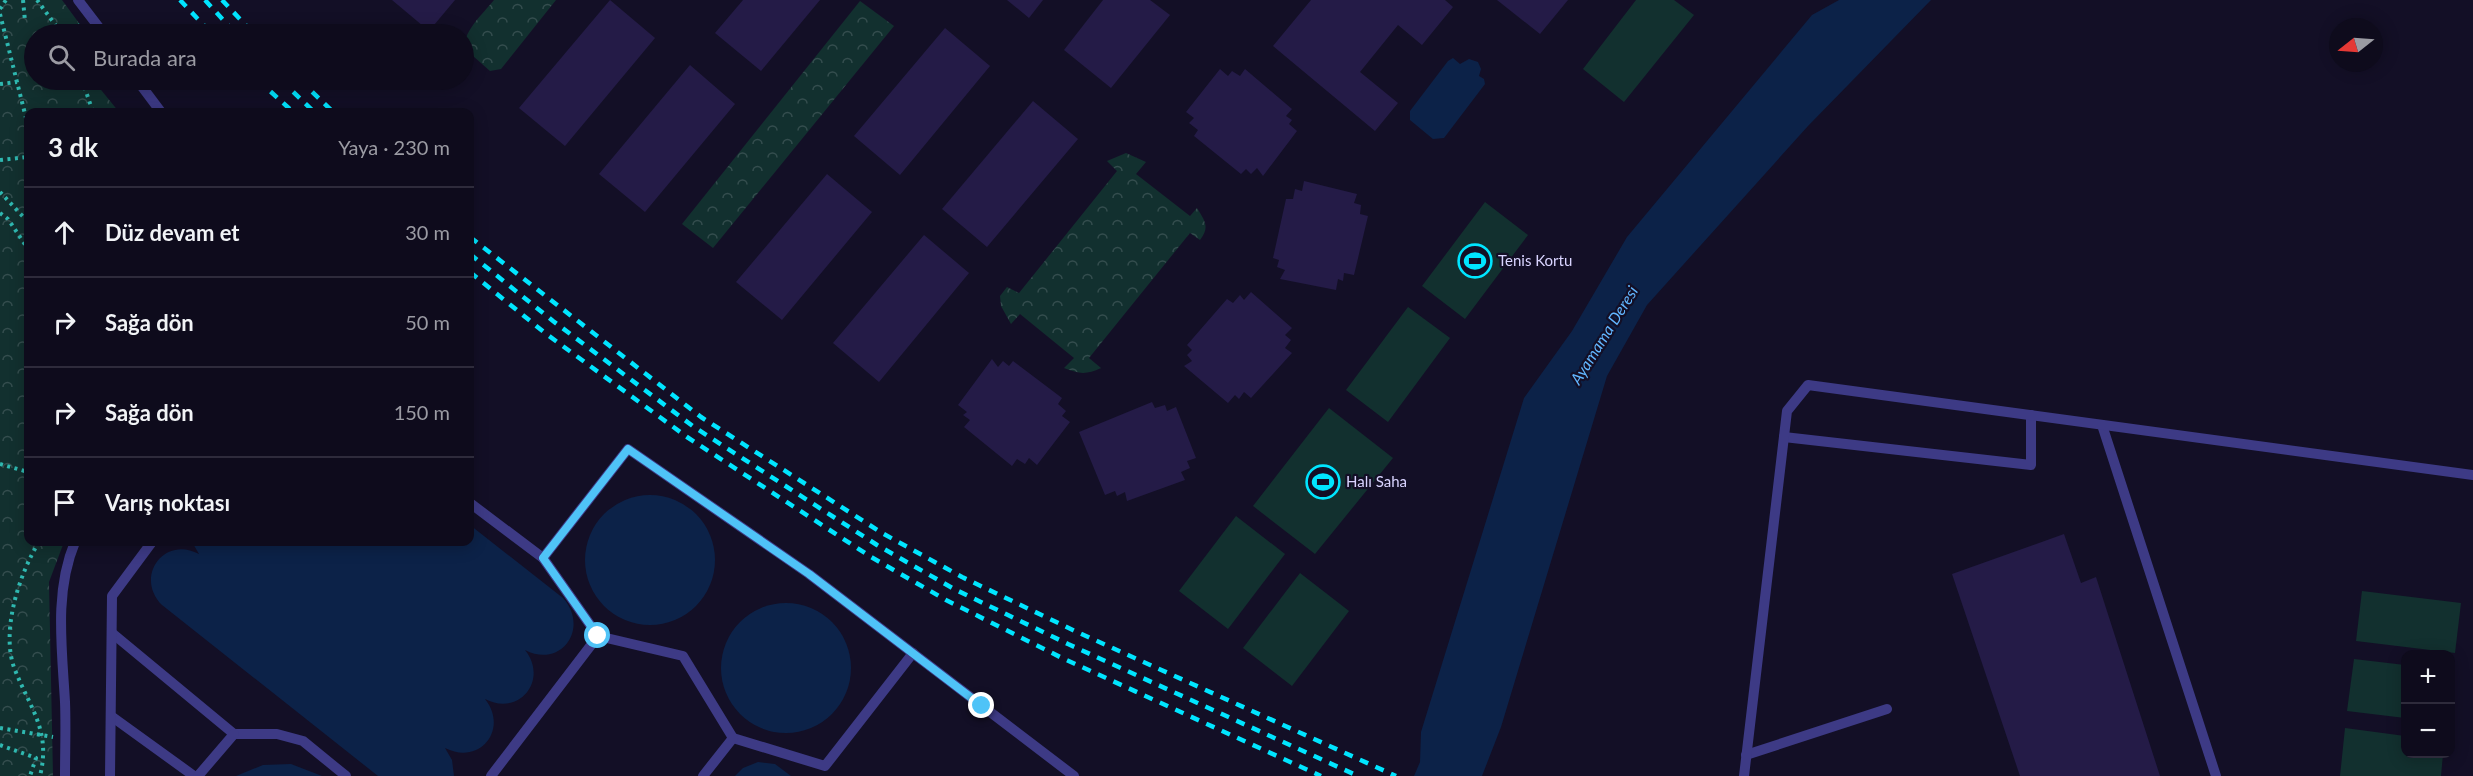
<!DOCTYPE html>
<html lang="tr">
<head>
<meta charset="utf-8">
<style>
  :root { --surface:#0e0b1c; --page:#1c1929; --text:#f1f3f6; --muted:#9b9ba3; --line:#2e2b3b }
  body { margin:0; font-family:Lato,sans-serif; background:var(--page); color:var(--text) }
  .controls { position:absolute; right:18px; bottom:18px; display:grid; overflow:hidden; border-radius:12px; box-shadow:0 3px 15px #0003 }
  .controls button { width:54px; height:54px; display:grid; place-items:center; padding:0; border:0; border-bottom:2px solid var(--line); background:var(--surface); color:var(--text); font:30px sans-serif }
  .compass { position:absolute; left:2329px; top:18px; width:54px; height:54px; border-radius:50%; background:var(--surface); box-shadow:0 3px 15px #0003; rotate:253deg }
  .stop { position:absolute; width:18px; height:18px; margin:-14px; border:4px solid #4fc3f7; border-radius:50%; background:#fff }
  .stop.end { background:#4fc3f7; border-color:#fff; box-shadow:0 2px 6px #0008 }
  .list { margin:0; padding:0; list-style:none }
  h2 { display:flex; justify-content:space-between; align-items:center; height:78px; margin:0; padding:0 24px; font-size:26px }
  h2 small { font-size:20px; font-weight:400; color:var(--muted) }
  .list li { display:grid; grid-template-columns:39px 1fr auto; gap:18px; align-items:center; box-sizing:border-box; height:90px; padding:0 24px; border-top:2px solid var(--line) }
  .list b { display:block; font-size:22px; white-space:nowrap }
  .list em { font-size:20px; font-style:normal; color:var(--muted) }
  .icon { flex:none; width:33px; height:33px; fill:none; stroke:currentColor; stroke-width:2; stroke-linecap:round; stroke-linejoin:round }
  .map { position:relative; flex:none; width:2473px; height:776px; overflow:hidden }
  .search { position:absolute; background:var(--surface); box-shadow:0 3px 15px #0003; left:24px; top:24px; width:450px; height:66px; display:flex; align-items:center; gap:15px; box-sizing:border-box; padding:0 21px; border-radius:33px; color:var(--muted); font-size:22px }
  .panel { position:absolute; background:var(--surface); box-shadow:0 3px 15px #0003; left:24px; top:108px; width:450px; height:438px; border-radius:12px }
  .map>svg:first-child { display:block }
</style>
</head>
<body>
<div class="map">
<svg width="2473" height="776" viewBox="0 0 2473 776">
  <defs>
    <pattern id="forest-crowns" width="20" height="18" patternUnits="userSpaceOnUse" patternTransform="scale(1.5)"><rect width="20" height="18" fill="#12302f"/><path d="M2 6a3 3 0 1 1 6 0M12 15a3 3 0 1 1 6 0" fill="none" stroke="#344d4e"/></pattern>
  </defs>
  <rect width="100%" height="100%" fill="#130f26"/>
  <g fill="#12302f">
    <polygon points="1636,0 1674,0 1694,15 1624,102 1583,69"/>
    <polygon points="1485,202 1528,235 1465,319 1422,286"/>
    <polygon points="1408,307 1450,338 1388,422 1346,390"/>
    <polygon points="1329,408 1393,458 1315,554 1253,506"/>
    <polygon points="1236,516 1285,554 1228,629 1179,591"/>
    <polygon points="1300,573 1349,611 1292,686 1243,648"/>
    <polygon points="2362,591 2461,603 2455,653 2356,641"/>
    <polygon points="2354,659 2405,665 2405,718 2347,711"/>
    <polygon points="2345,728 2405,736 2406,754 2443,754 2441,776 2340,776"/>
  </g>
  <g fill="url(#forest-crowns)">
    <polygon points="0,0 62,0 87,34 34,34 34,80 93,80 119,112 28,112 28,542 64,542 49,582 53,776 0,776"/>
    <path d="M 494,0 L 556,0 L 501,69 L 490,71 L 464,48 C 465,29 482,15 494,0 Z"/>
    <polygon points="860,1 894,26 713,248 682,224"/>
    <path d="M 1126,153 L 1146,162 L 1136,174 L 1190,216 L 1197,208 C 1205,221 1210,227 1200,240 L 1190,233 L 1089,358 L 1101,368 C 1086,375 1079,374 1064,368 L 1074,358 L 1020,314 L 1011,324 L 1001,306 L 1000,296 L 1007,287 L 1019,293 L 1117,171 L 1107,161 Z"/>
  </g>
  <g fill="#0c2248">
    <polygon points="1839,0 1931,0 1808,126 1647,305 1607,376 1501,727 1482,776 1414,776 1420,762 1421,732 1524,398 1572,331 1627,237 1812,15"/>
    <polygon points="1453,58 1460,64 1469,59 1478,62 1481,69 1479,76 1484,79 1485,84 1444,138 1433,139 1410,120 1410,111 1448,61"/>
    <circle cx="650" cy="560" r="65"/>
    <path d="M 470,525 L 563,598 C 590,628 561,669 525,650 C 549,680 519,717 485,699 C 509,729 480,766 445,748 L 452,760 L 454,776 L 378,776 L 162,605 C 134,577 164,535 199,554 L 192,542 L 470,542 Z"/>
    <circle cx="786" cy="668" r="65"/>
    <polygon points="758,762 775,764 791,776 735,776 743,768"/>
    <polygon points="291,764 322,776 236,776 263,765"/>
  </g>
  <g fill="#241b47">
    <polygon points="392,0 455,0 429,31"/>
    <polygon points="610,0 655,38 565,146 519,108"/>
    <polygon points="743,0 820,0 761,71 715,33"/>
    <polygon points="1007,0 1043,0 1029,18"/>
    <polygon points="1103,0 1150,0 1170,15 1111,88 1064,50"/>
    <polygon points="1311,0 1445,0 1453,7 1422,45 1398,25 1360,72 1398,103 1375,131 1273,46"/>
    <polygon points="1497,0 1568,0 1540,34"/>
    <polygon points="945,28 990,66 900,175 854,136"/>
    <polygon points="690,65 735,104 645,212 599,174"/>
    <polygon points="1220,69 1228,76 1232,71 1240,76 1245,69 1292,109 1286,116 1292,120 1289,124 1297,131 1263,176 1257,168 1251,174 1246,169 1241,174 1194,136 1198,130 1189,123 1194,118 1186,112"/>
    <polygon points="1033,101 1078,139 987,247 942,209"/>
    <polygon points="827,174 872,212 782,320 736,282"/>
    <polygon points="1304,181 1357,194 1354,203 1361,205 1360,214 1368,216 1354,275 1344,273 1343,281 1338,279 1336,290 1280,279 1285,270 1277,267 1279,260 1273,258 1286,199 1293,199 1295,189 1302,191"/>
    <polygon points="924,235 969,273 879,382 833,343"/>
    <polygon points="1251,292 1292,328 1285,335 1291,340 1285,348 1292,353 1251,398 1244,392 1239,399 1235,395 1228,403 1184,366 1192,361 1187,355 1192,350 1187,345 1227,299 1233,303 1240,295 1244,300"/>
    <polygon points="992,359 998,367 1003,361 1009,366 1013,361 1062,398 1058,404 1066,411 1062,416 1070,422 1037,465 1029,458 1025,464 1017,459 1012,466 964,427 970,420 963,415 967,412 958,405"/>
    <polygon points="1152,402 1155,408 1165,405 1167,411 1176,407 1196,458 1187,461 1190,468 1181,472 1185,480 1127,501 1125,492 1117,496 1115,491 1105,495 1079,432"/>
    <polygon points="2064,534 2081,583 2096,577 2160,776 2020,776 1952,574"/>
  </g>
  <g fill="none" stroke-linecap="round" stroke-linejoin="round">
    <g stroke="#2fb8b0" stroke-width="4" stroke-dasharray="3 4.5" stroke-linecap="butt">
      <polyline points="23,0 25,21"/>
      <polyline points="37,0 62,34"/>
      <polyline points="0,9 6,0"/>
      <polyline points="0,14 28,126"/>
      <polyline points="66,34 80,25"/>
      <polyline points="82,80 93,112"/>
      <polyline points="0,84 17,82"/>
      <polyline points="0,160 28,157"/>
      <polyline points="0,192 28,222"/>
      <polyline points="0,213 8,219 28,249"/>
      <polyline points="0,464 28,472"/>
      <path d="M 39,542 C 19,574 0,633 15,670 C 31,710 51,731 40,776"/>
      <polyline points="0,728 53,737"/>
      <polyline points="0,745 36,758 30,776"/>
    </g>
    <g stroke="#3d3a85" stroke-width="10">
      <polyline points="78,0 104,34"/>
      <polyline points="137,80 161,112"/>
      <polyline points="2102,425 2216,776"/>
      <polyline points="1784,437 2031,465 2031,415"/>
      <polyline points="470,503 543,558 628,449 809,574 1074,776"/>
      <polyline points="543,558 598,636"/>
      <polyline points="112,633 234,734 277,734 303,741 346,776"/>
      <polyline points="111,716 194,776"/>
      <polyline points="733,738 825,766 913,653"/>
      <polyline points="1746,755 1887,709"/>
      <path d="M 65,776 C 65,751 66,726 65,702 C 62,648 54,592 75,542"/>
      <polyline points="110,776 112,596 152,542"/>
      <polyline points="198,776 234,734"/>
      <polyline points="491,776 598,636 683,656 733,738 703,776"/>
      <polyline points="1744,776 1787,411 1808,385 2473,475"/>
    </g>
    <g stroke="#00e5ff" stroke-width="4.5" stroke-dasharray="9 8" stroke-linecap="butt">
      <polyline points="180,0 212,34"/>
      <polyline points="205,0 236,34"/>
      <polyline points="222,0 254,34"/>
      <polyline points="258,80 293,112"/>
      <polyline points="281,80 314,112"/>
      <polyline points="300,80 333,112"/>
      <polyline points="470,237 701,417 882,533 962,577 1075,631 1396,776"/>
      <polyline points="470,254 553,321 694,427 877,545 954,589 1068,644 1358,776"/>
      <polyline points="470,272 545,333 687,437 871,557 946,600 1060,657 1321,776"/>
    </g>
  </g>
  <g fill="none" stroke-linecap="round" stroke-linejoin="round">
    <polyline stroke="#4fc3f7" stroke-width="8" points="598,636 543,558 628,449 809,574 982,706"/>
  </g>
  <defs>
    <symbol id="stadium-ring" viewBox="-11 -11 22 22"><circle r="9.5" fill="#130f26" stroke="#00e5ff" stroke-width="1.5"/><path d="M0-5a6.5 5 0 1 0 0 10a6.5 5 0 1 0 0-10ZM-3.5-1.8h7v3.6h-7Z" fill="#00e5ff"/></symbol>
  </defs>
  <g fill-rule="evenodd">
    <use href="#stadium-ring" x="1456" y="242" width="38" height="38"/>
    <use href="#stadium-ring" x="1304" y="463" width="38" height="38"/>
  </g>
  <g text-anchor="middle" stroke-width="4.5" stroke-linejoin="round" paint-order="stroke">
    <g font-size="15" fill="#d9d4ff" stroke="#130f26" text-anchor="start">
      <text x="1498" y="266">Tenis Kortu</text>
      <text x="1346" y="487">Halı Saha</text>
    </g>
    <g font-size="16" font-style="italic" fill="#62b6ff" stroke="#130f26">
      <text transform="translate(1604 335) rotate(-58)" y="6">Ayamama Deresi</text>
    </g>
  </g>
</svg>
<div class="controls">
<button>+</button>
<button>−</button>
</div>
<svg class="compass" viewBox="-18 -18 36 36"><path d="M0-13l5 13h-10z" fill="#e53935"/><path d="M0 13l5-13h-10z" fill="#9b9ba3"/></svg>
<div class="stop" style="left:598px;top:636px"></div>
<div class="stop end" style="left:982px;top:706px"></div>
<div class="search"><svg class="icon" aria-label="search" viewBox="0 0 24 24"><circle cx="10" cy="10" r="6"/><path d="M15 15l6 6"/></svg>Burada ara</div>
<section class="panel">
<h2>3 dk<small>Yaya · 230 m</small></h2>
<ul class="list">
<li><svg class="icon" aria-label="ahead" viewBox="0 0 24 24"><path d="M12 20V5M6 11l6-6 6 6"/></svg><div><b>Düz devam et</b></div><em>30 m</em></li>
<li><svg class="icon" aria-label="right" viewBox="0 0 24 24"><path d="M7 20v-9h11M14 6l5 5-5 5"/></svg><div><b>Sağa dön</b></div><em>50 m</em></li>
<li><svg class="icon" aria-label="right" viewBox="0 0 24 24"><path d="M7 20v-9h11M14 6l5 5-5 5"/></svg><div><b>Sağa dön</b></div><em>150 m</em></li>
<li><svg class="icon" aria-label="arrive" viewBox="0 0 24 24"><path d="M6 21V4h12l-3 4 3 4H6"/></svg><div><b>Varış noktası</b></div></li>
</ul>
</section>
</div>
</body>
</html>
